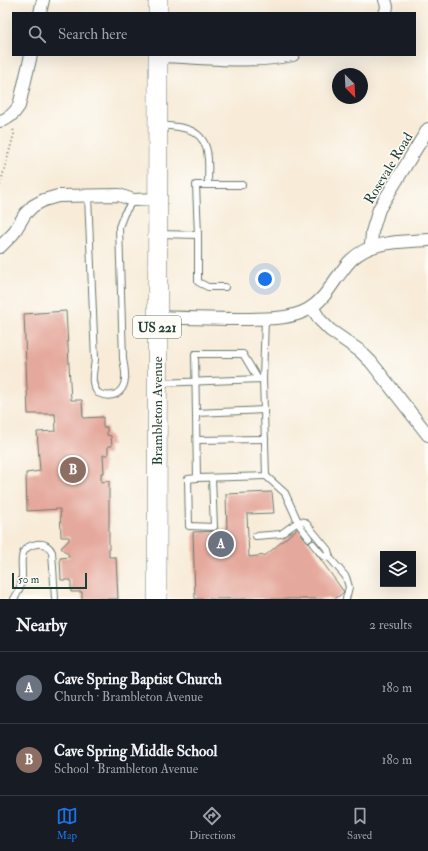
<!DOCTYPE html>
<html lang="en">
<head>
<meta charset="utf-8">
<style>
  :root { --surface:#171b24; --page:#242831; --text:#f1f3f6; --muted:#9ea1a6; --line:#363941; --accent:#1a73e8 }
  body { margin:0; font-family:"IM FELL Double Pica",serif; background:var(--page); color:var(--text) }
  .controls { position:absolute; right:12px; bottom:12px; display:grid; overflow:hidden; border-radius:0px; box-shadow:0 4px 16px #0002 }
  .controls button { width:36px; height:36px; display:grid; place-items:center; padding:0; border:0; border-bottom:1px solid var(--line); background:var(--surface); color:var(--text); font:20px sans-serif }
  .compass { position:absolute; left:332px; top:68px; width:36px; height:36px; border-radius:50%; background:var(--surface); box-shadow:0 4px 16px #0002; rotate:156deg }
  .scale { position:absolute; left:12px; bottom:10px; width:75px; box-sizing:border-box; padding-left:4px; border:2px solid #1f3d34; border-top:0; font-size:11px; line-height:14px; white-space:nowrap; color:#1f3d34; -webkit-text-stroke:3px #fdfcf7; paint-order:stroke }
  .you { position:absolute; left:265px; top:279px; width:14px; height:14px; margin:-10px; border:3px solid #fff; border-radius:50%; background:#1a73e8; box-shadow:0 0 0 6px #1a73e833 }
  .badge { display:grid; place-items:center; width:26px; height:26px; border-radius:50%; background:var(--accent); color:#fff; font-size:13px; font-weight:700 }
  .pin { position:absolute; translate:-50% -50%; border:2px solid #fff; box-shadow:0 1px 4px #0006 }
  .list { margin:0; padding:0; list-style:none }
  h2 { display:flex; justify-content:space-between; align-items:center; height:52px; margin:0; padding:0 16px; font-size:17px }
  h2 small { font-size:13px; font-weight:400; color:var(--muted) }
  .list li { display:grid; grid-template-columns:26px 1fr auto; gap:12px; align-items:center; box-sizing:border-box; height:72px; padding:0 16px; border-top:1px solid var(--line) }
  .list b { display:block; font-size:15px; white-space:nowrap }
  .list p { margin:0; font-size:13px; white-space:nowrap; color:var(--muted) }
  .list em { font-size:13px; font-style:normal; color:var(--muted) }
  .icon { flex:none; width:22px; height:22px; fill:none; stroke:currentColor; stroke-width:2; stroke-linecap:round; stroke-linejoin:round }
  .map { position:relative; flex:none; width:428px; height:599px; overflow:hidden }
  .search { position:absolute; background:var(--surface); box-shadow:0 4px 16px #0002; left:12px; right:12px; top:12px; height:44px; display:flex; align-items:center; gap:10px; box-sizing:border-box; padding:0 14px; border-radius:0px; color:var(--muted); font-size:15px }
  .sheet { height:196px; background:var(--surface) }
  nav { display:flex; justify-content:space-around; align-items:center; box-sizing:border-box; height:56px; border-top:1px solid var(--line); background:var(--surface); font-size:11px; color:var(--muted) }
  nav a { display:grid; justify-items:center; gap:2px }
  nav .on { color:var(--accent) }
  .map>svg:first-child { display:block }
</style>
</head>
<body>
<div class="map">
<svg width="428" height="599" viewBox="0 0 428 599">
  <rect width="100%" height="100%" fill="#fdfcf7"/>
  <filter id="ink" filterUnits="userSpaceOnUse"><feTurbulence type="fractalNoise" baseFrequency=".025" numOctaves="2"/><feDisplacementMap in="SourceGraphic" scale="8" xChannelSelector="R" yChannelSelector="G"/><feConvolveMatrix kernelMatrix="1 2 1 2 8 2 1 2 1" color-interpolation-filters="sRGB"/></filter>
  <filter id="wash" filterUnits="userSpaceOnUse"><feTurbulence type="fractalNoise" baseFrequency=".012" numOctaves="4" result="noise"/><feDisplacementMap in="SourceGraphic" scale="16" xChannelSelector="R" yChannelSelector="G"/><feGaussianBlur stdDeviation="0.9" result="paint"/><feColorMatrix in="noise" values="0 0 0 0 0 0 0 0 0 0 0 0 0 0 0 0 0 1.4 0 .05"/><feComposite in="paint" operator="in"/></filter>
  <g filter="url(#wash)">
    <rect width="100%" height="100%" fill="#f8ecd9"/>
    <g id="blocks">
      <g fill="#e5a89c">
        <polygon points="66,311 71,400 82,400 83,418 103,417 103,427 107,427 107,435 111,436 112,446 108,446 108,455 103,455 104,473 101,473 101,482 109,481 109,557 116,557 118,599 82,599 82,592 71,592 71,580 61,580 60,558 69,557 69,555 61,548 69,540 69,537 61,537 60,509 27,511 26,473 40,471 37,432 56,431 55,414 28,414 24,314"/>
        <polygon points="272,492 274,513 247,514 249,557 266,555 298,528 344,592 335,599 195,599 193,532 227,531 226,494"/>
      </g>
    </g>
  </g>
  <g filter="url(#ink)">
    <use href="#blocks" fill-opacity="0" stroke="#6b7a6e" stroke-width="1"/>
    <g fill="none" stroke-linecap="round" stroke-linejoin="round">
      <defs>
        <g id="service">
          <path d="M 159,125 C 168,126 179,126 187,129 C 213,137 208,164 208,185"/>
          <path d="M 88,196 L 95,359 C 94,372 89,382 98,393 C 104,396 109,397 116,394 C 129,387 125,370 123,359 L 119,227 L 124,214 L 133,200"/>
          <polyline points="160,234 198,235 198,282 208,287 225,287"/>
          <polyline points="198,235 196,185 242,185"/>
          <polyline points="258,379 243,354 195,354 197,478 266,476 263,379"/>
          <polyline points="159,383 263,379 265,318"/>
          <polyline points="196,413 264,410"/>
          <polyline points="197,440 265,439"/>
          <polyline points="266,476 285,493 300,526 309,538"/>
          <polyline points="197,478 188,479 189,526 214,527 212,478"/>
          <polyline points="256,536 281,534 299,521 305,522 328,550 330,558 346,577 349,587 346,599"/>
          <polyline points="313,544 323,556 330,558"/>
          <path d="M 14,599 C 18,593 21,586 22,579 C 23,564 16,547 37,544 C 44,543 49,546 52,552 L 55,599"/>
        </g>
        <g id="minor">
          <path d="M 385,0 C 387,5 388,8 385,13"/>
          <polyline points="40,13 43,0"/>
          <path d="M 158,56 C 203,57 249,64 293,55"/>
          <path d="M 0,121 C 9,119 14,114 19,106 L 31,55"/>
          <polyline points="371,246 372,232 379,209 428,129"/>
          <polyline points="0,247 13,234 25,214 33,206 44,200 58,196 119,195 133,200 157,199"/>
          <polyline points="312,307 320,320 330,330 360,351 371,362 428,435"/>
          <path d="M 157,317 C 186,318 216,319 245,319 C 266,318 288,320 307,310 C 320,303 328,291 336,279 C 341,273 345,266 351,260 C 372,240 401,242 428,240"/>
        </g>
        <g id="primary">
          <polyline points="158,0 158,13"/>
          <polyline points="157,599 158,55"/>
        </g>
      </defs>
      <use href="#service" stroke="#6b7a6e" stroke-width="8"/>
      <use href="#minor" stroke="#6b7a6e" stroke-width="14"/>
      <use href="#primary" stroke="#6b7a6e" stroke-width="20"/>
      <polyline stroke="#6b7a6e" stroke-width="2" stroke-dasharray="1 3" stroke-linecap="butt" points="0,185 14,134 13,128"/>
      <use href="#service" stroke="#fff" stroke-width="6"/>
      <use href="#minor" stroke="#fff" stroke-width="12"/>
      <use href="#primary" stroke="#fff" stroke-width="19"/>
    </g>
  </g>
  <g text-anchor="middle" stroke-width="3" stroke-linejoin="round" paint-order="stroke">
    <rect fill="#fdfcf7" stroke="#62766e" stroke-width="1" x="133" y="316" width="48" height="22" rx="3"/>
    <g font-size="13" font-weight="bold" fill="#1f3d34">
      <text x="157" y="332">US 221</text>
    </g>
    <g font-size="14" fill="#1f3d34" stroke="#fdfcf7">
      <text transform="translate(388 168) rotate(-59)" y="5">Rosevale Road</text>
      <text transform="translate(157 411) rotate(-90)" y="5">Brambleton Avenue</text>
    </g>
  </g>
</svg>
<div class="controls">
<button><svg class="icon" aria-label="layers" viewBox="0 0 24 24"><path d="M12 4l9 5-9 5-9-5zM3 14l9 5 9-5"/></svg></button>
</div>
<svg class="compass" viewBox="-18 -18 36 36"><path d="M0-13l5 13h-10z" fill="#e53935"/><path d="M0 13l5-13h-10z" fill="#9ea1a6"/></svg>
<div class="scale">50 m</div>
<div class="you"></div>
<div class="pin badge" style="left:221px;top:544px;background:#6b7280">A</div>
<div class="pin badge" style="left:73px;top:470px;background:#8d6e63">B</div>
<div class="search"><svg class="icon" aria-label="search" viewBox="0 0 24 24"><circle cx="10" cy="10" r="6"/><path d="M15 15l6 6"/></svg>Search here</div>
</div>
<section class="sheet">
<h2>Nearby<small>2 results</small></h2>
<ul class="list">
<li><span class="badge" style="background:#6b7280">A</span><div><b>Cave Spring Baptist Church</b><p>Church · Brambleton Avenue</p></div><em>180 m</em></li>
<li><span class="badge" style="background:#8d6e63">B</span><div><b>Cave Spring Middle School</b><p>School · Brambleton Avenue</p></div><em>180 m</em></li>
</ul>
</section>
<nav>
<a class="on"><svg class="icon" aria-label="map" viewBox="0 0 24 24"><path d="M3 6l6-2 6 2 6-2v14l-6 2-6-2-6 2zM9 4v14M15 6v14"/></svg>Map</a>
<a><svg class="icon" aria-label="directions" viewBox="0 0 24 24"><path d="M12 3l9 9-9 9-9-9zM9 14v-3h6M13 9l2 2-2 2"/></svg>Directions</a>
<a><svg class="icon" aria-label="saved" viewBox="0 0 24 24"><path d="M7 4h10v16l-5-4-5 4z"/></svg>Saved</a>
</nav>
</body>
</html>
